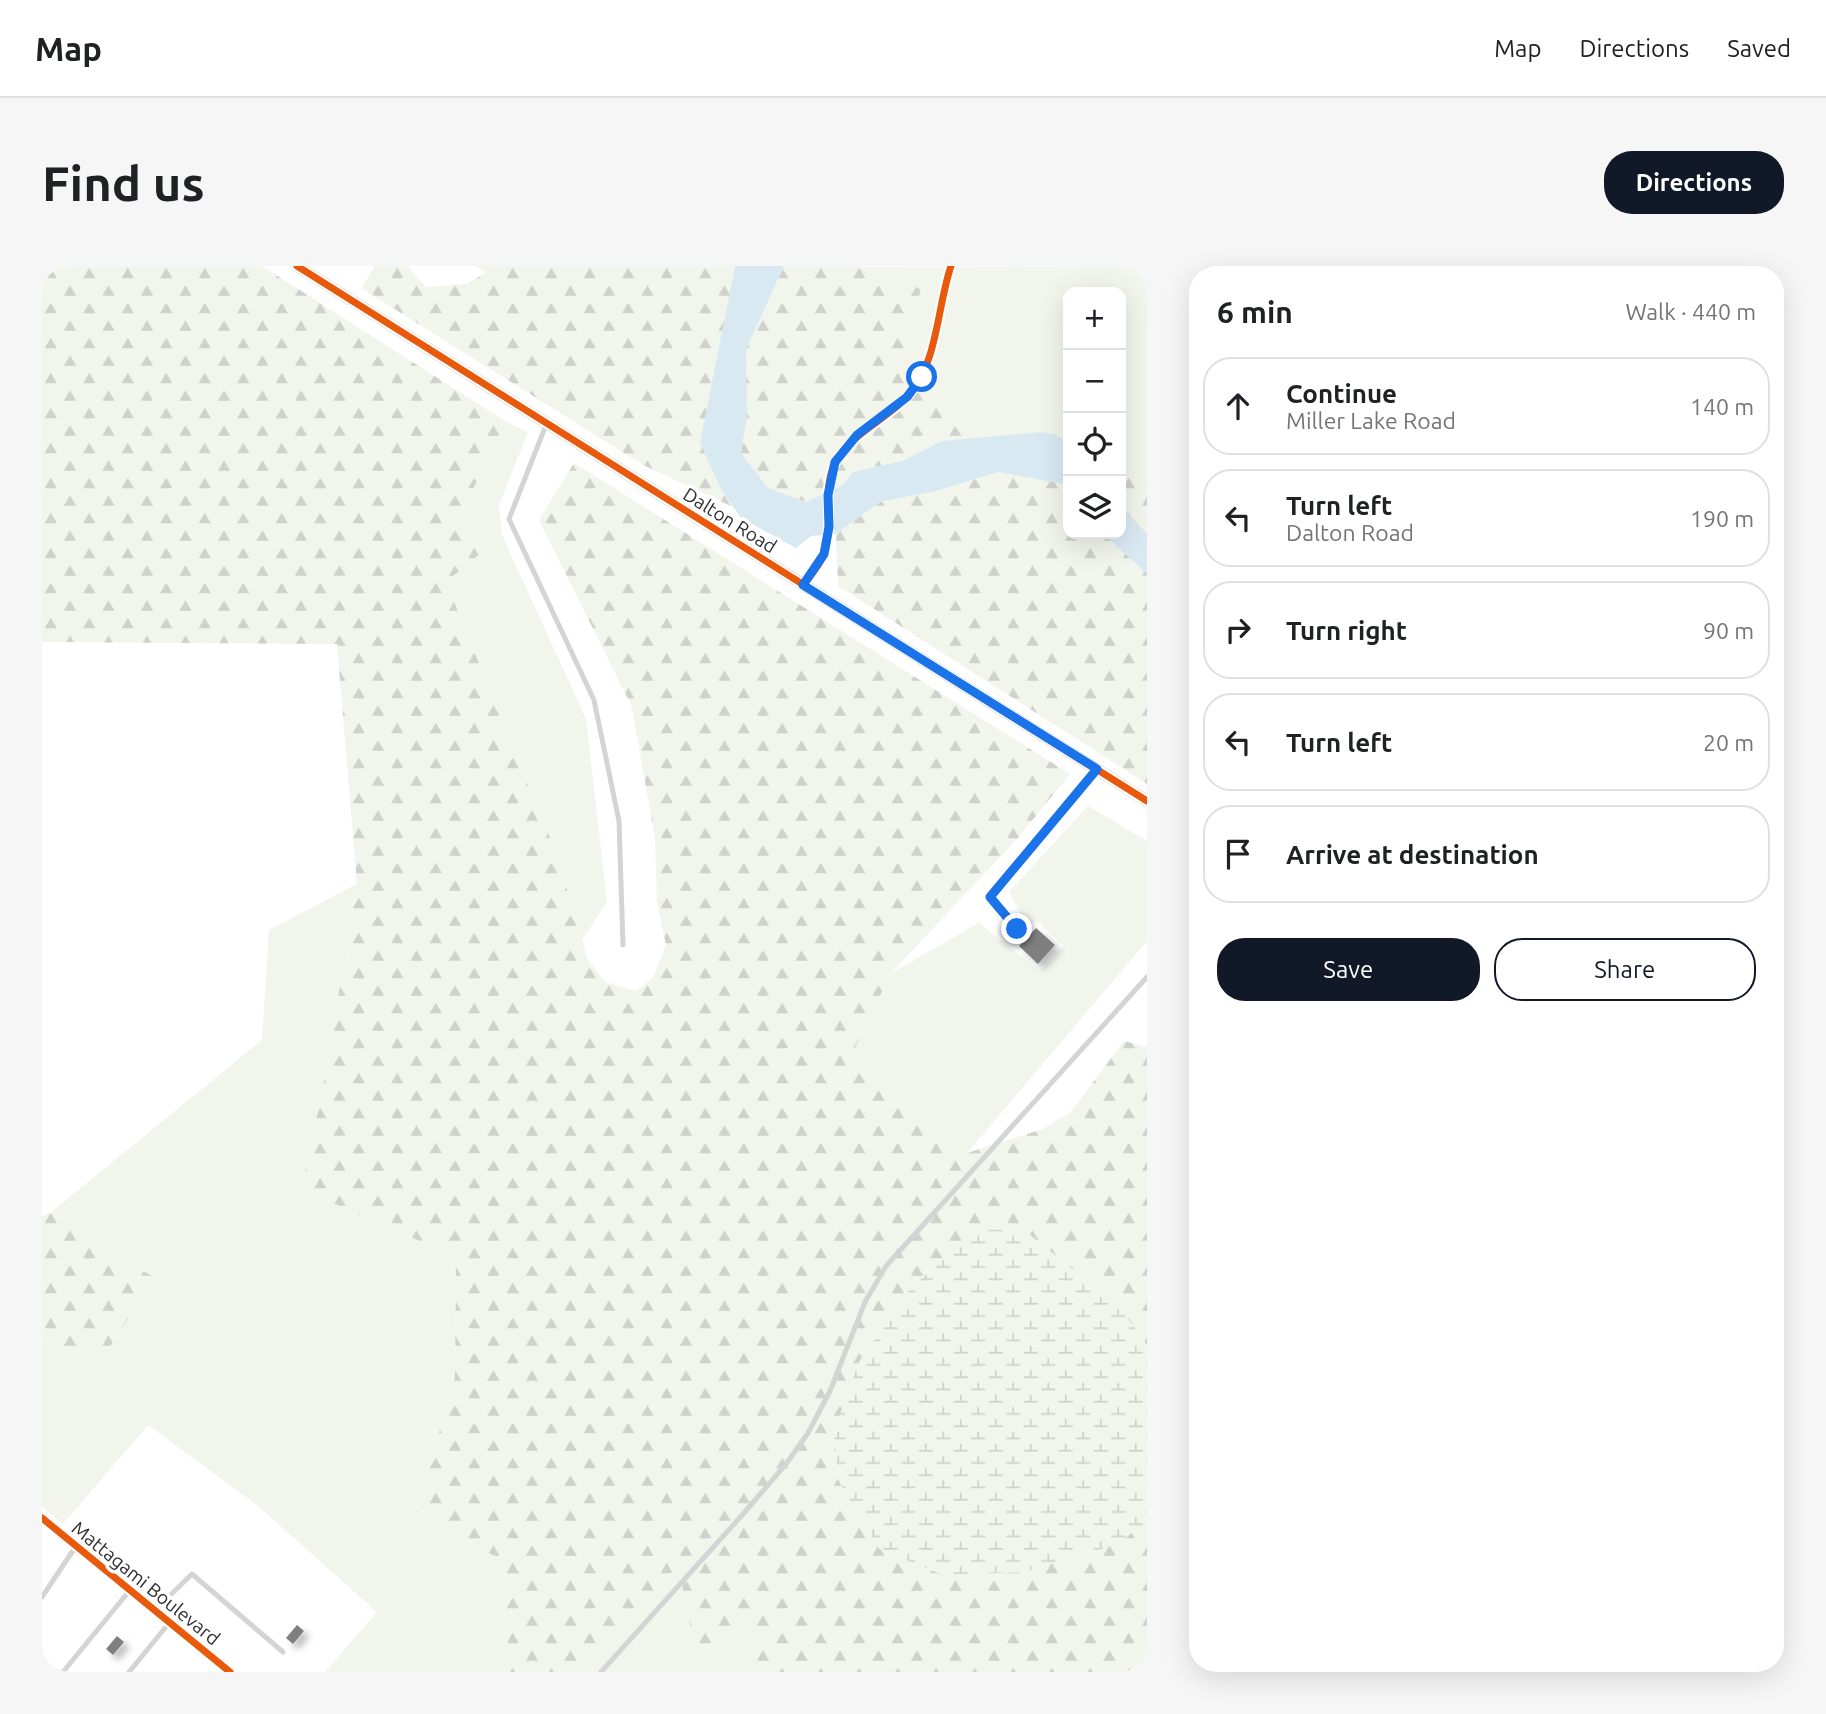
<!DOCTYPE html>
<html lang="en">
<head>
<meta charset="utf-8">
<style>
  :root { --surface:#fff; --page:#f6f6f6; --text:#202124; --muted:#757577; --line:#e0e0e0; --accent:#111827 }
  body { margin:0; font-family:Ubuntu,sans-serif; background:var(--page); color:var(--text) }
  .controls { position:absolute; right:21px; top:21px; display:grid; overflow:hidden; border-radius:14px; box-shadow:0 7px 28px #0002 }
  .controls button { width:63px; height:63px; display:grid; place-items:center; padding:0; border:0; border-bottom:2px solid var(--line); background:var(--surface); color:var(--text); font:35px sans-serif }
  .stop { position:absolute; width:21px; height:21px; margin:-16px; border:5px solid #1a73e8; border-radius:50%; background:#fff }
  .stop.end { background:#1a73e8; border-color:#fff; box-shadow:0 2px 7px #0008 }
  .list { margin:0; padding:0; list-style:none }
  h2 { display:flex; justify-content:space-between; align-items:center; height:91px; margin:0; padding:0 28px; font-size:30px }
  h2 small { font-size:23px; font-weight:400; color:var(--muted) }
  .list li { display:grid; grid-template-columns:46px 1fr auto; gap:21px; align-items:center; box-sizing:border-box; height:98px; margin:0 14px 14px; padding:0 14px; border:2px solid var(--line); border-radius:28px }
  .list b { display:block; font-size:26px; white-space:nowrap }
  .list p { margin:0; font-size:23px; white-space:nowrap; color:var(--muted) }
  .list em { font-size:23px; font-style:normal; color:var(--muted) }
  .actions { display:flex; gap:14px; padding:21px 28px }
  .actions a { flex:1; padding:16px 0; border:2px solid var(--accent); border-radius:28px; text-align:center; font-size:24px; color:var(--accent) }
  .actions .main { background:var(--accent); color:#fff }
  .icon { flex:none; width:38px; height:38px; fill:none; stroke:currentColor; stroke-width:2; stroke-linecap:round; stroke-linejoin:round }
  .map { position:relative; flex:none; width:1105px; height:1406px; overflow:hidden; border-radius:28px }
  header { display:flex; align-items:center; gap:42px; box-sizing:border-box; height:98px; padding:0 35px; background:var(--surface); border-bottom:2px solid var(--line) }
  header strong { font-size:33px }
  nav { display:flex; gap:38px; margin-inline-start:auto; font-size:24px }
  .intro { display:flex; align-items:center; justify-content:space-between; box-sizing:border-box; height:168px; padding:0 42px }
  h1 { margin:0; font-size:49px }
  .button { padding:18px 32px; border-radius:28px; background:var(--accent); color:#fff; font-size:24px; font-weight:700 }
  main { display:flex; gap:42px; padding:0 42px }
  aside { flex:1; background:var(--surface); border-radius:28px; box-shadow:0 7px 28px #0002 }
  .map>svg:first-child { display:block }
</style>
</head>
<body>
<header>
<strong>Map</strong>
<nav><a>Map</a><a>Directions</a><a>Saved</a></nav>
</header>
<div class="intro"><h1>Find us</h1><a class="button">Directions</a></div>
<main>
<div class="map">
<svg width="1105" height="1406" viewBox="0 0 1105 1406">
  <defs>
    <pattern id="forest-firs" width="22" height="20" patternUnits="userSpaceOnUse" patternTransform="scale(1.75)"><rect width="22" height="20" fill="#f1f5ec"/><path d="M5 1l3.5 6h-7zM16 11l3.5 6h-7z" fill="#cfd2cb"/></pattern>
    <pattern id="wetland-marsh" width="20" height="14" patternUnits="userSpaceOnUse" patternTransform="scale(1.75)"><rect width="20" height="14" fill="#f1f5ec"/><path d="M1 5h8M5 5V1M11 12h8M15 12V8" fill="none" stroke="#cfd2cb"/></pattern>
    <filter id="shadow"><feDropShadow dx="5.5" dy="5.5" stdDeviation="3.5" flood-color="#0004"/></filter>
  </defs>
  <rect width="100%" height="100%" fill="#fff"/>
  <g fill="#f1f5ec">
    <polygon points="1105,0 1105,217 1079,201 1079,26 1026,26 1026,177 1012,168 998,166 922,173 888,124 856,107 817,1"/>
    <polygon points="466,157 486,166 457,239 460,269 544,453 565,636 540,674 515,589 403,315 439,287 416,251"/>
    <polygon points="1046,540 1105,575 1105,675 925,887 809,790 849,707 937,657 998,705 1022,680 995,655 985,660 967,626"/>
    <polygon points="315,618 280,827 259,923 414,991 413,1111 374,1246 461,1295 467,1406 283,1406 335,1346 215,1239 106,1159 21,1258 0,1241 0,1077 61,1091 113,1012 8,947 220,774 227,664"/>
    <polygon points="636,1299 653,1383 706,1365 716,1406 543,1406"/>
  </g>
  <g fill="url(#forest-firs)">
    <polygon points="3,0 220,0 466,157 416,251 439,287 404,316 515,589 546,694 563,716 594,725 611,712 624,679 615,637 613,573 590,441 497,254 532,197 1028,508 975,573 849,707 809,790 925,887 1001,863 1028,847 1082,775 1105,781 1105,1406 716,1406 705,1365 653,1383 636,1299 543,1406 467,1406 461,1295 374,1246 413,1111 414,991 259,923 280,827 315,618 295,378 0,376 0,16"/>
    <polygon points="333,0 365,0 384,21 425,18 444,6 434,0 693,0 686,38 674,212 691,241 601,199 319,22"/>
    <polygon points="742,0 818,0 879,23 856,107 888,124 922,173 900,175 860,195 811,206 802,219 764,236 726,223 699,187 704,156 704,84"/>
    <polygon points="1079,201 1105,217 1105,518 796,320 794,268 838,236 894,225 956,206 1026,218 1026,268 1079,268"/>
    <polygon points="8,947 113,1012 61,1091 0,1077 0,950"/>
  </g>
  <polygon fill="url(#wetland-marsh)" points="936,963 983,965 1077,1040 1105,1079 1105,1256 1075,1278 983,1306 901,1309 837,1283 796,1214 792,1165 817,1096 868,1023"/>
  <g fill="#d9e9f2">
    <polygon points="693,0 742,0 704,84 705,150 699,187 726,222 764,236 801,219 811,206 860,195 900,175 998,166 1012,168 1026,177 1026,219 956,206 894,225 838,236 794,268 769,270 754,282 699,252 679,223 658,177"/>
    <polygon points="1079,240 1105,268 1105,308 1062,268 1079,268"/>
  </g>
  <g fill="#7f7f7f" filter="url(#shadow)">
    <polygon points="994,662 1013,679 996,698 977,680"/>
    <polygon points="255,1359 262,1365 251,1378 244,1372"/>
    <polygon points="75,1370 82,1376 71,1389 64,1383"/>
  </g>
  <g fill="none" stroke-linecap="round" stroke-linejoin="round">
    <g stroke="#d4d4d4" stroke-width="5">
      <polyline points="504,159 467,253 552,434 577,555 581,679"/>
      <polyline points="975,663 948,631 1055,504"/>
      <polyline points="0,1331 34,1280"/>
      <polyline points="113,1344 150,1308 241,1386"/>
      <polyline points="0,1405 2,1406"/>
      <polyline points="21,1406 88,1324"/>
      <polyline points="87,1406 128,1356"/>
      <polyline points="559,1406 702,1247 744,1198 766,1167 788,1125 823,1036 844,1000 1105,711"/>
    </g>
    <g stroke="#d4d4d4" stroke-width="10">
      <path d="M 761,319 C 768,310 778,299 782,288 C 793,259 778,220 795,194 C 813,165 844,154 866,130 C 896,97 895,41 909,0"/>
      <polyline points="0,1252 188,1406"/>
    </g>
    <polyline stroke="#d4d4d4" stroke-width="12" points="255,0 1105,535"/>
    <defs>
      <g id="cycleway">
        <polyline points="255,0 1105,535"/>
        <path d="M 761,319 C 768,310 778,299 782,288 C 793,259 778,220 795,194 C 813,165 844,154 866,130 C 896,97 895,41 909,0"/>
        <polyline points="0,1252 188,1406"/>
      </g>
    </defs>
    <use href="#cycleway" stroke="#fff" stroke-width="11"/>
    <use href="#cycleway" stroke="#e8590c" stroke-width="7"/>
  </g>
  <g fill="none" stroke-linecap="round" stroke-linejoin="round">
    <polyline stroke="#1a73e8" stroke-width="9" points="880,111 865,131 815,169 793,196 786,229 787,261 782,288 761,319 1055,503 948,631 975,663"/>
  </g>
  <g text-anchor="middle" stroke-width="7" stroke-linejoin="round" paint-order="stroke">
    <g font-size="19" fill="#2f2f2f" stroke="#fff">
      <text transform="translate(688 254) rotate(32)" y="7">Dalton Road</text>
      <text transform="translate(104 1317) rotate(39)" y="7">Mattagami Boulevard</text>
    </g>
  </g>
</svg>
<div class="controls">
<button>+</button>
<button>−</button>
<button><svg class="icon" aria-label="locate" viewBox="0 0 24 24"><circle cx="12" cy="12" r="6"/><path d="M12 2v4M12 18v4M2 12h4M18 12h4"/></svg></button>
<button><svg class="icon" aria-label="layers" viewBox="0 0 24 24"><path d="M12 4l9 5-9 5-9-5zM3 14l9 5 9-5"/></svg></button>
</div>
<div class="stop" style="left:880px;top:111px"></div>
<div class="stop end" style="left:975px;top:663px"></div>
</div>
<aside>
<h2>6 min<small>Walk · 440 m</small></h2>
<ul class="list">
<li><svg class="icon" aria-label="ahead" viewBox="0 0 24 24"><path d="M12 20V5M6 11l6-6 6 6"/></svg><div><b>Continue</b><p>Miller Lake Road</p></div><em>140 m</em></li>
<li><svg class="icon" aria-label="left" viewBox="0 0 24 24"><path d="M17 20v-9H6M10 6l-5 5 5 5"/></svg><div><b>Turn left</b><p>Dalton Road</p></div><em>190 m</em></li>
<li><svg class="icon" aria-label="right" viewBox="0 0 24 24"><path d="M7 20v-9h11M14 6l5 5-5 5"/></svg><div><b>Turn right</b></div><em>90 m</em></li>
<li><svg class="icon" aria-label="left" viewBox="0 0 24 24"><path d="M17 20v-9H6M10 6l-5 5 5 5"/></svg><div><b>Turn left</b></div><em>20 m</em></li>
<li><svg class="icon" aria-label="arrive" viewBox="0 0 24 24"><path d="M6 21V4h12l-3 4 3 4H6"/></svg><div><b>Arrive at destination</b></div></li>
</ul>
<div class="actions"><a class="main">Save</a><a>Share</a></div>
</aside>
</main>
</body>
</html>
